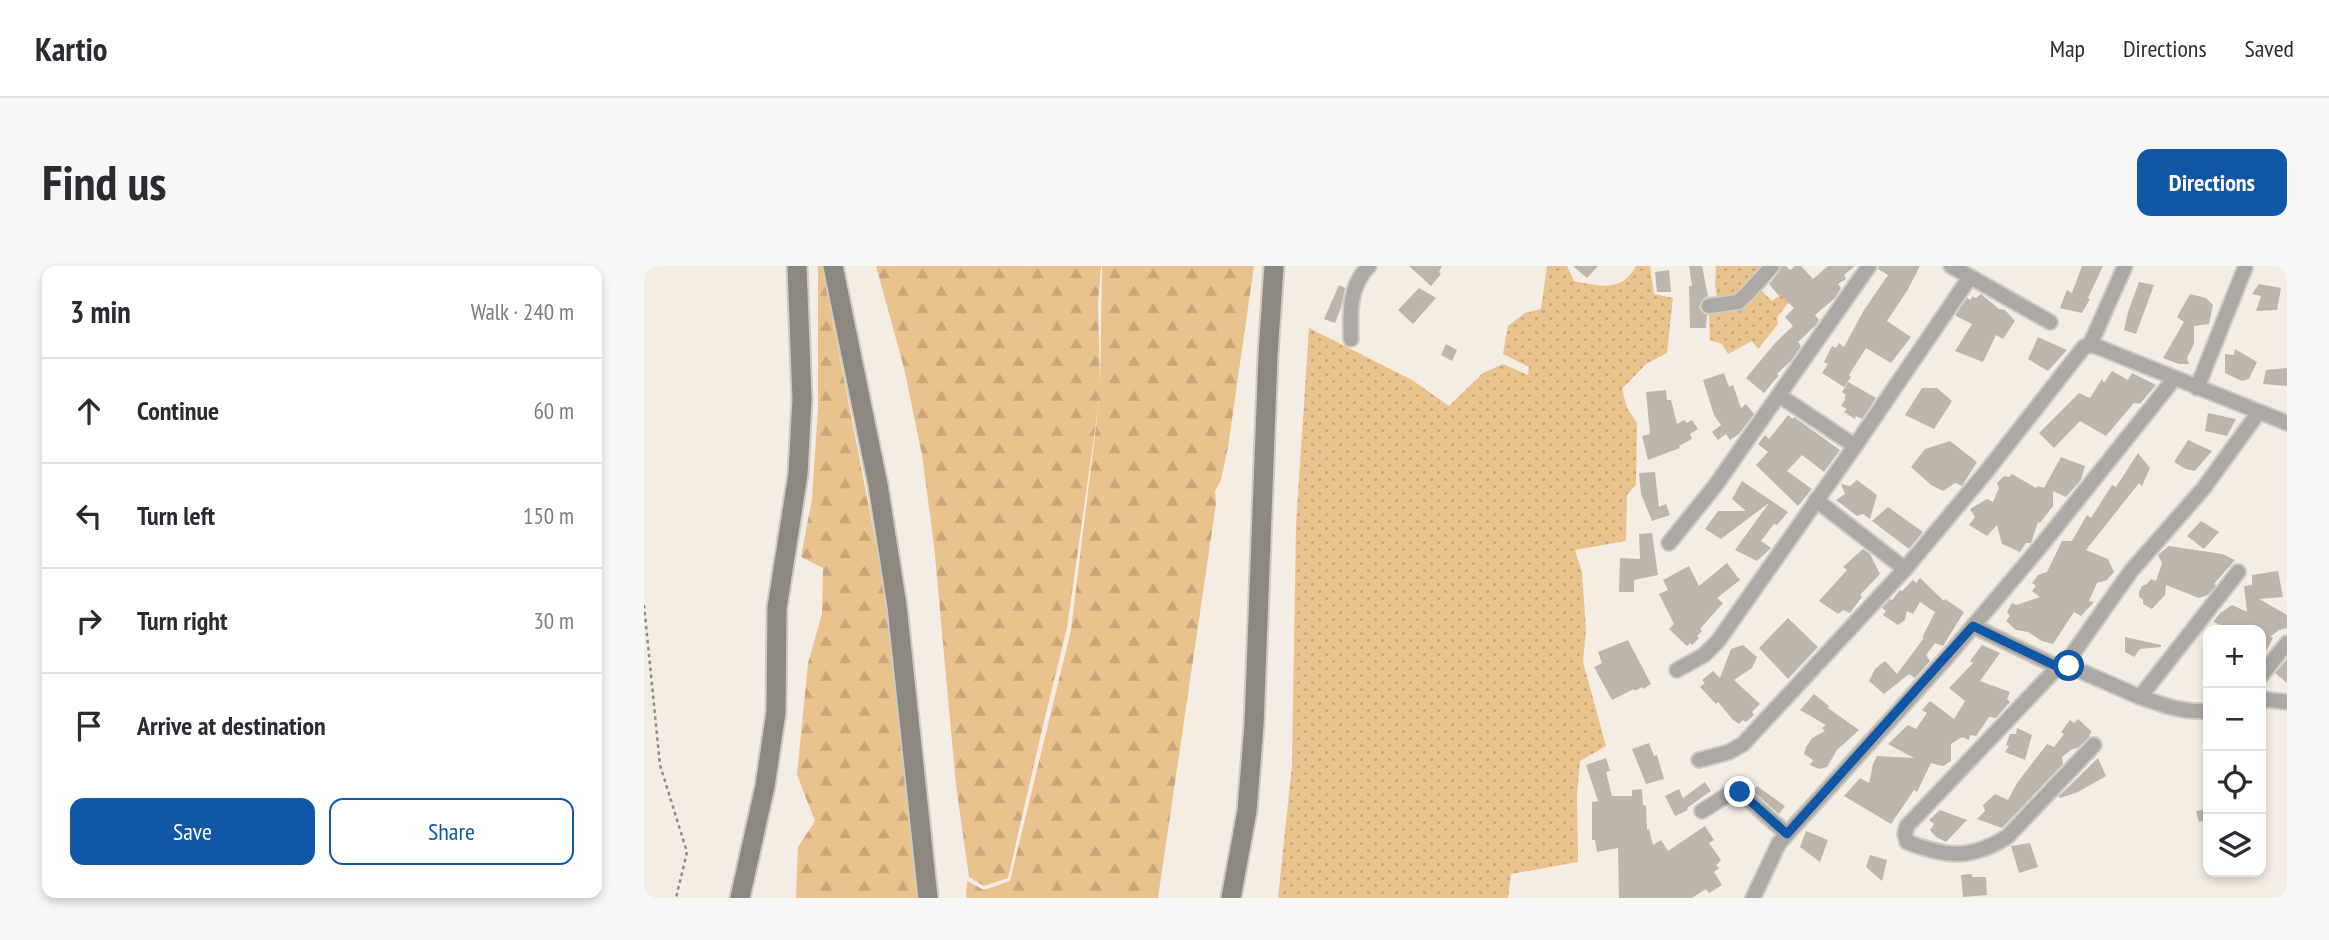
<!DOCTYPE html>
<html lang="en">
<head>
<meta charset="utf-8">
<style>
  :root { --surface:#fff; --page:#f7f7f7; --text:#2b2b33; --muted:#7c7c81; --line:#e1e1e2; --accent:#1057a6 }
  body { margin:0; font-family:"PT Sans Narrow",sans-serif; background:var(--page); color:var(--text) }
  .controls { position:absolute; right:21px; bottom:21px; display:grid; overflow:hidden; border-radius:14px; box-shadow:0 4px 10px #0003 }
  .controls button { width:63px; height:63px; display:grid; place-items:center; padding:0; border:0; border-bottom:2px solid var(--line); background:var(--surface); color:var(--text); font:35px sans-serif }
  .stop { position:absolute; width:21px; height:21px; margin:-16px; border:5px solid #1057a6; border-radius:50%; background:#fff }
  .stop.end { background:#1057a6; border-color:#fff; box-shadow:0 2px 7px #0008 }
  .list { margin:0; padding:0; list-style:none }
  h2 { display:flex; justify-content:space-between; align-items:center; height:91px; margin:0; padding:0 28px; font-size:30px }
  h2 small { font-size:23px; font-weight:400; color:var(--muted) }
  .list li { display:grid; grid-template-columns:46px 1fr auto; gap:21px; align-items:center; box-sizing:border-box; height:105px; padding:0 28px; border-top:2px solid var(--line) }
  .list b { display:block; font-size:26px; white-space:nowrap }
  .list em { font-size:23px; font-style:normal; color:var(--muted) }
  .actions { display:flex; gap:14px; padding:21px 28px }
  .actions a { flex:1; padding:16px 0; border:2px solid var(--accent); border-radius:14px; text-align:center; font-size:24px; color:var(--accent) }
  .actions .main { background:var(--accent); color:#fff }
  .icon { flex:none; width:38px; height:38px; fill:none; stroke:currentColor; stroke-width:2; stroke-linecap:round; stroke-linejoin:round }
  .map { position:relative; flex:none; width:1643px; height:632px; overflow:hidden; border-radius:14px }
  header { display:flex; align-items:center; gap:42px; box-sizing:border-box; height:98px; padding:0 35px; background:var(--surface); border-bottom:2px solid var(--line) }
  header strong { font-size:33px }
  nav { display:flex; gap:38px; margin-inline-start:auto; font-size:24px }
  .intro { display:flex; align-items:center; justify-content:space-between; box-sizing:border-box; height:168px; padding:0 42px }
  h1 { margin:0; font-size:49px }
  .button { padding:18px 32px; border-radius:14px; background:var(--accent); color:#fff; font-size:24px; font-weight:700 }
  main { display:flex; gap:42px; padding:0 42px }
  aside { flex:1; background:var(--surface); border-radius:14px; box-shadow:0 4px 10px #0003 }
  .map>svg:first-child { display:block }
</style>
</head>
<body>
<header>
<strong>Kartio</strong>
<nav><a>Map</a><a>Directions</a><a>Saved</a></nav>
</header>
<div class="intro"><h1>Find us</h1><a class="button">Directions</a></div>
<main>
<aside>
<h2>3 min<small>Walk · 240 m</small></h2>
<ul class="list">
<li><svg class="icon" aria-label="ahead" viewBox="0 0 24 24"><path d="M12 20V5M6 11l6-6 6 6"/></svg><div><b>Continue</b></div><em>60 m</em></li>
<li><svg class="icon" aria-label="left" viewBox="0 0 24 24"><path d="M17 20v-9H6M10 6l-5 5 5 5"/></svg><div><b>Turn left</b></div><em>150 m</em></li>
<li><svg class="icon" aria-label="right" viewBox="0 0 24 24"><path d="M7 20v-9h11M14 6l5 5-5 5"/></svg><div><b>Turn right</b></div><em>30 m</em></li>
<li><svg class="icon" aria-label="arrive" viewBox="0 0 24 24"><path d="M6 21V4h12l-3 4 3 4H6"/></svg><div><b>Arrive at destination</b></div></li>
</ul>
<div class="actions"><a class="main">Save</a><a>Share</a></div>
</aside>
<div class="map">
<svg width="1643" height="632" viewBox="0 0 1643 632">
  <defs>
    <pattern id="grass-dots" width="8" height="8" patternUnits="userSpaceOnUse" patternTransform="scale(1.75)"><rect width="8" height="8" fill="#eac28d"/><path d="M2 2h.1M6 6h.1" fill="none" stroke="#c9a77a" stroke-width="1.8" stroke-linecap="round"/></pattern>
    <pattern id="forest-firs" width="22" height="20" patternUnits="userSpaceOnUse" patternTransform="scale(1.75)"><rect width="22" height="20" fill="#eac28d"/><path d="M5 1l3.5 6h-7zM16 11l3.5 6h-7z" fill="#c9a77a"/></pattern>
  </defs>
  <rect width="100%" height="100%" fill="#f4ede3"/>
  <g fill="url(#grass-dots)">
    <path d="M 903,0 L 923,0 L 930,15 C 955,20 978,27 992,0 L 1006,0 L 1010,28 L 1029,32 L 1023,87 L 1002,98 L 978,123 L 983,142 L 993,157 L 992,218 L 983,229 L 982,275 L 931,284 L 938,306 L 942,364 L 939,396 L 962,480 L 936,495 L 933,529 L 934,596 L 867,608 L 864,632 L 634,632 L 648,499 L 652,259 L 665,62 L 768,114 L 805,140 L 839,107 L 859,98 L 884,109 L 885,101 L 859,88 L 864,60 L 881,47 L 897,43 Z"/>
    <polygon points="1072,0 1123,0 1105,23 1074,37 1071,19"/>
    <polygon points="1112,19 1128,35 1145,23 1145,36 1133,51 1134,58 1114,83 1108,75 1084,88 1078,78 1066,74 1065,44"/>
  </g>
  <g fill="url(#forest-firs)">
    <polygon points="174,0 178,0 239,314 275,632 152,632 154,581 171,555 153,509 164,397 178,348 179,302 157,291 168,233 174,142"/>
    <polygon points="232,0 457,0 454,38 456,122 458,0 610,0 584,181 577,214 571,225 572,238 514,632 322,632 323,615 340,624 366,615 427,364 456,128 423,362 400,455 364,612 340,620 325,611 312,519 290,279 278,189 260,102"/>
  </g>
  <g fill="#bdb6ad">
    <polygon points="765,0 798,0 795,6 797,8 787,20"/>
    <polygon points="929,0 954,0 943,12"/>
    <polygon points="1045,0 1058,0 1064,30 1059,33 1055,41 1058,46 1063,49 1062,62 1046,62 1045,20 1048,20"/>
    <polygon points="1137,0 1142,0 1146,4 1151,0 1157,0 1169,13 1184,0 1211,0 1200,9 1202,13 1194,18 1197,22 1191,32 1171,49 1175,54 1172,59 1154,76 1157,80 1147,95 1133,108 1135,109 1120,127 1102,112 1132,76 1149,60 1141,51 1150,42 1137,29 1135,30 1125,18 1135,6"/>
    <polygon points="1235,0 1276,0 1263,25 1243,55 1267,71 1247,97 1222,82 1205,109 1207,111 1200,121 1178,107 1184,98 1180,96 1188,80 1192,82 1195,77 1200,81 1220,44 1244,9 1234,3"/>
    <polygon points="1438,0 1459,0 1444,32 1446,33 1438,47 1416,42 1423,24 1428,27"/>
    <polygon points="1025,4 1027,26 1013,26 1011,6"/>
    <polygon points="1495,16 1510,19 1492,68 1480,64 1484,46"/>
    <polygon points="1615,18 1637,22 1633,44 1612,45 1617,30 1608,28"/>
    <polygon points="695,19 701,22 697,42 691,57 680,53"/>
    <polygon points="775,22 792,32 769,58 754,44"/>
    <polygon points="1337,28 1355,43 1361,44 1371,55 1359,73 1352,69 1339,96 1311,85 1328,58 1312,50 1312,48 1323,32 1327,34 1328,30 1332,32"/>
    <polygon points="1546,28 1562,32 1569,39 1565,58 1550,60 1550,78 1543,92 1545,98 1535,98 1519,92 1540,56 1533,51"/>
    <polygon points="1394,71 1423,84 1404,105 1384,93"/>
    <polygon points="802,78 813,84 808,95 797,89"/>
    <polygon points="1591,83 1613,96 1605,113 1598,115 1581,107 1581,88 1590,89"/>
    <polygon points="1643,102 1643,120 1619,118 1622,104"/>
    <polygon points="1468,105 1484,114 1488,107 1512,119 1496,138 1490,137 1462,170 1436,155 1410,182 1395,167 1435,127 1446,132 1458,113 1460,117"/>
    <polygon points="1080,107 1085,121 1089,119 1097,142 1102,138 1110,148 1095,168 1086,174 1082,168 1074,174 1068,166 1077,159 1070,149 1059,114"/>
    <polygon points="1204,116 1232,132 1218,153 1212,150 1211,153 1200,146 1203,143 1197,140 1202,132 1200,132 1202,129 1198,126"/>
    <polygon points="1278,122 1293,122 1308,135 1290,163 1261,149"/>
    <polygon points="1022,124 1023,134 1027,134 1033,158 1040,154 1043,157 1048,154 1054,163 1046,168 1048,173 1035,180 1036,182 1004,194 998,170 1006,168 1002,126"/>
    <polygon points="1564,147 1592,153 1583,170 1561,165"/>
    <polygon points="1144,149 1149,153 1150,151 1196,184 1180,206 1158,189 1143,205 1168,223 1154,240 1112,199 1124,186 1114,178 1121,169 1125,173"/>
    <polygon points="1544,174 1568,185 1551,205 1542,203 1530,196"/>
    <polygon points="1306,175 1333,196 1318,220 1311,217 1299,225 1287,219 1267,201 1281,183"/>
    <polygon points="1494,187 1506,202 1498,220 1495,217 1442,284 1464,293 1470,306 1463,314 1453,317 1445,335 1450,336 1437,350 1430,346 1409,378 1398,375 1384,366 1372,364 1362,355 1366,350 1363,346 1368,337 1372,339 1396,331 1388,325 1392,320 1388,317 1394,309 1403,306 1418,275 1428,275 1443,249 1447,252 1468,219 1472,221"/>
    <polygon points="1417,191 1441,200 1437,214 1422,231 1409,225 1409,240 1396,257 1394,256 1387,277 1382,277 1376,286 1358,278 1353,259 1343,270 1325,259 1331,251 1326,243 1343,233 1349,236 1355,222 1353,217 1360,210 1365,211 1368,208 1392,222 1394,220 1400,222"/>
    <polygon points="1011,206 1015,241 1022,238 1026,249 1008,255 997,228 995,207"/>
    <polygon points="1213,214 1233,229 1226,253 1219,248 1213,250 1192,234 1201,228 1197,218 1206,220"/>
    <polygon points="1098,215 1144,246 1133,259 1130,258 1117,275 1127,282 1113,295 1091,284 1125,237 1077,273 1061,263 1074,245 1102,245 1088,233"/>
    <polygon points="1244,241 1279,266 1265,283 1228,255"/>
    <polygon points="1557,255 1575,266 1560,283 1543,270"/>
    <polygon points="1008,267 1014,309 990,314 990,326 975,326 976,292 996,293 995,268"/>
    <polygon points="1525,280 1578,288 1591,294 1570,318 1572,319 1564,329 1555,332 1522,319 1521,329 1508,343 1499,338 1499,334 1495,331 1495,326 1498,320 1503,318 1507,313 1512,315 1518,297 1514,289"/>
    <polygon points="1219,283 1226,288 1236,308 1216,329 1218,331 1206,347 1199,344 1194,348 1175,335 1203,304 1199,301"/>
    <polygon points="1083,297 1096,314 1073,332 1079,337 1056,363 1058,365 1053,370 1055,372 1048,379 1046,377 1043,380 1025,363 1030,358 1015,328 1024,324 1019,314 1045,300 1055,320"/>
    <polygon points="1634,305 1639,331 1615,333 1643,349 1643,362 1635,364 1626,371 1629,372 1617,394 1617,364 1591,364 1569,356 1576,347 1588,339 1603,346 1600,320 1608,319 1608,309"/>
    <polygon points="1276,312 1300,335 1301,333 1320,346 1299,380 1291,377 1282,389 1286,395 1271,412 1265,408 1240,428 1225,415 1231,403 1241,395 1253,408 1280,372 1278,372 1291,346 1276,336 1269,348 1263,345 1261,354 1254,359 1239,349 1242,345 1238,342 1246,333 1248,334 1256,324 1258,325 1269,314 1272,317"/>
    <polygon points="1144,352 1174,381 1144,413 1115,382"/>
    <polygon points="1481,371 1517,379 1517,381 1496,383 1490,391 1481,386"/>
    <polygon points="984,374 1007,418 999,423 998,421 991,425 990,423 968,434 950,401 958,397 954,386"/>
    <polygon points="1099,379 1113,391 1108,402 1090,414 1116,438 1108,446 1110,449 1102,456 1099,454 1095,458 1089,454 1074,436 1072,438 1056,421 1061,417 1058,414 1069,405 1076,412 1087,383"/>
    <polygon points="1338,379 1356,387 1336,415 1366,426 1363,433 1366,436 1352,452 1345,451 1332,470 1326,469 1325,474 1318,471 1307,478 1307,495 1299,500 1287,497 1273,526 1270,524 1247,558 1200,530 1216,512 1225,517 1229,498 1233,490 1270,492 1244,478 1264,459 1272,463 1283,447 1278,444 1286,435 1310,453 1321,435 1305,422 1329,397 1326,395"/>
    <polygon points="1643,393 1643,417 1631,407"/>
    <polygon points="1170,428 1185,440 1184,442 1215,464 1193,484 1183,501 1175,503 1166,499 1169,494 1160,488 1162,481 1168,472 1181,465 1178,462 1182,459 1156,444"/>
    <polygon points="1434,453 1448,466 1445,469 1446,470 1434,482 1428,483 1418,491 1419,498 1358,562 1333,553 1341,545 1339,539 1351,528 1364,534 1373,517 1403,478 1410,481 1420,468 1417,466 1426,454 1430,457"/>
    <polygon points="1373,462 1388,469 1381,494 1361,486 1365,480 1362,479 1366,468 1372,468"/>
    <polygon points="1005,477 1010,490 1013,489 1020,513 1002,518 988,483"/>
    <polygon points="962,492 966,505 962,506 968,530 988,530 988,524 998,523 999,539 1002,540 1003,564 1005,563 1009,579 1017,574 1024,585 1061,560 1070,574 1065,577 1077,594 1072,599 1075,602 1070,606 1078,619 1065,627 1062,623 1048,632 975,632 974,582 953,586 951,574 948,574 948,536 954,535 942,499"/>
    <polygon points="1454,492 1462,510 1434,526 1416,532 1415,530"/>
    <polygon points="1061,516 1067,525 1043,542 1044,544 1031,550 1021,530 1035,523 1039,532"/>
    <polygon points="1113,520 1141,540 1135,548 1109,525"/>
    <polygon points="1564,543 1564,554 1555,556 1552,545"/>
    <polygon points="1296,544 1323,554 1302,576 1292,571 1286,564 1290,558 1285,554"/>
    <polygon points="1162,565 1184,574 1176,596 1156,581"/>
    <polygon points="1386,577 1394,601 1375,607 1367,580"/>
    <polygon points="1226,589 1243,594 1238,615 1222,601"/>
    <polygon points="1328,608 1328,611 1342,611 1343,629 1319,631 1317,609"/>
  </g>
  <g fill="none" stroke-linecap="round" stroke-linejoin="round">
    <defs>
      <g id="minor">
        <polyline points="1307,0 1406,56"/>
        <polyline points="1065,40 1094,36 1103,28 1128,0"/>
        <path d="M 707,73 C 706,46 705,20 725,0"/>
        <polyline points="1446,79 1481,0"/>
        <polyline points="1553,122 1601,2"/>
        <polyline points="1136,130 1211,180"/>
        <polyline points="1172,234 1261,303"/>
        <polyline points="1025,277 1071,220 1225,0"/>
        <polyline points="1329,360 1414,401"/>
        <polyline points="1420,400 1487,305 1559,223 1615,146"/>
        <polyline points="1033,404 1060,389 1074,375 1211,180 1326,11"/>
        <polyline points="1617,410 1643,377"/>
        <polyline points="1617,433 1643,436"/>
        <path d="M 1564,445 C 1540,447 1519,439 1496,431 L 1594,306"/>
        <path d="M 1450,479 L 1363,571 C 1326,594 1302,591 1263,576 L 1261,568 L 1263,560 L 1414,401 L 1425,400 L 1496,431"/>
        <polyline points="1055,494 1085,486 1099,478 1261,303 1342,206 1440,81 1446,79 1454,81 1643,157"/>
        <polyline points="1058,545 1091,524 1096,526 1143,568"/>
        <polyline points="1109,632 1135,577 1303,391 1396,281 1530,113"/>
      </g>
      <g id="secondary">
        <polyline points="189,0 234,219 253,340 284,632"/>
        <polyline points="96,632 121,520 132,446 133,342 154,208 158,133 153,0"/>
        <polyline points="587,632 603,545 610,459 624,89 630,0"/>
      </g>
    </defs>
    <use href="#minor" stroke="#d0cac1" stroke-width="18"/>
    <use href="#secondary" stroke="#d0cac1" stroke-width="23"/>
    <polyline stroke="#928d87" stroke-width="2.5" stroke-dasharray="3.5 3.5" stroke-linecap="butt" points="0,339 16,499 43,586 32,632"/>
    <use href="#minor" stroke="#aca9a5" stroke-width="14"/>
    <use href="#secondary" stroke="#8c8781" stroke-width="19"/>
  </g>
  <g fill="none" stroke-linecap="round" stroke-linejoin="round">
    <polyline stroke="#1057a6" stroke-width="9" points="1096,526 1143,568 1329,360 1414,401 1425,400"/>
  </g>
</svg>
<div class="controls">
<button>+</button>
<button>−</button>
<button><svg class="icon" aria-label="locate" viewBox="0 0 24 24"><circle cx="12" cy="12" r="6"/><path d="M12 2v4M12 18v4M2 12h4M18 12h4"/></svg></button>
<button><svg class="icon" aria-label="layers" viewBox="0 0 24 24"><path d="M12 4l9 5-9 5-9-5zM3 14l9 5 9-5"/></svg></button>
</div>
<div class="stop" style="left:1425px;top:400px"></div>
<div class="stop end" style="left:1096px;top:526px"></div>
</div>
</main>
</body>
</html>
